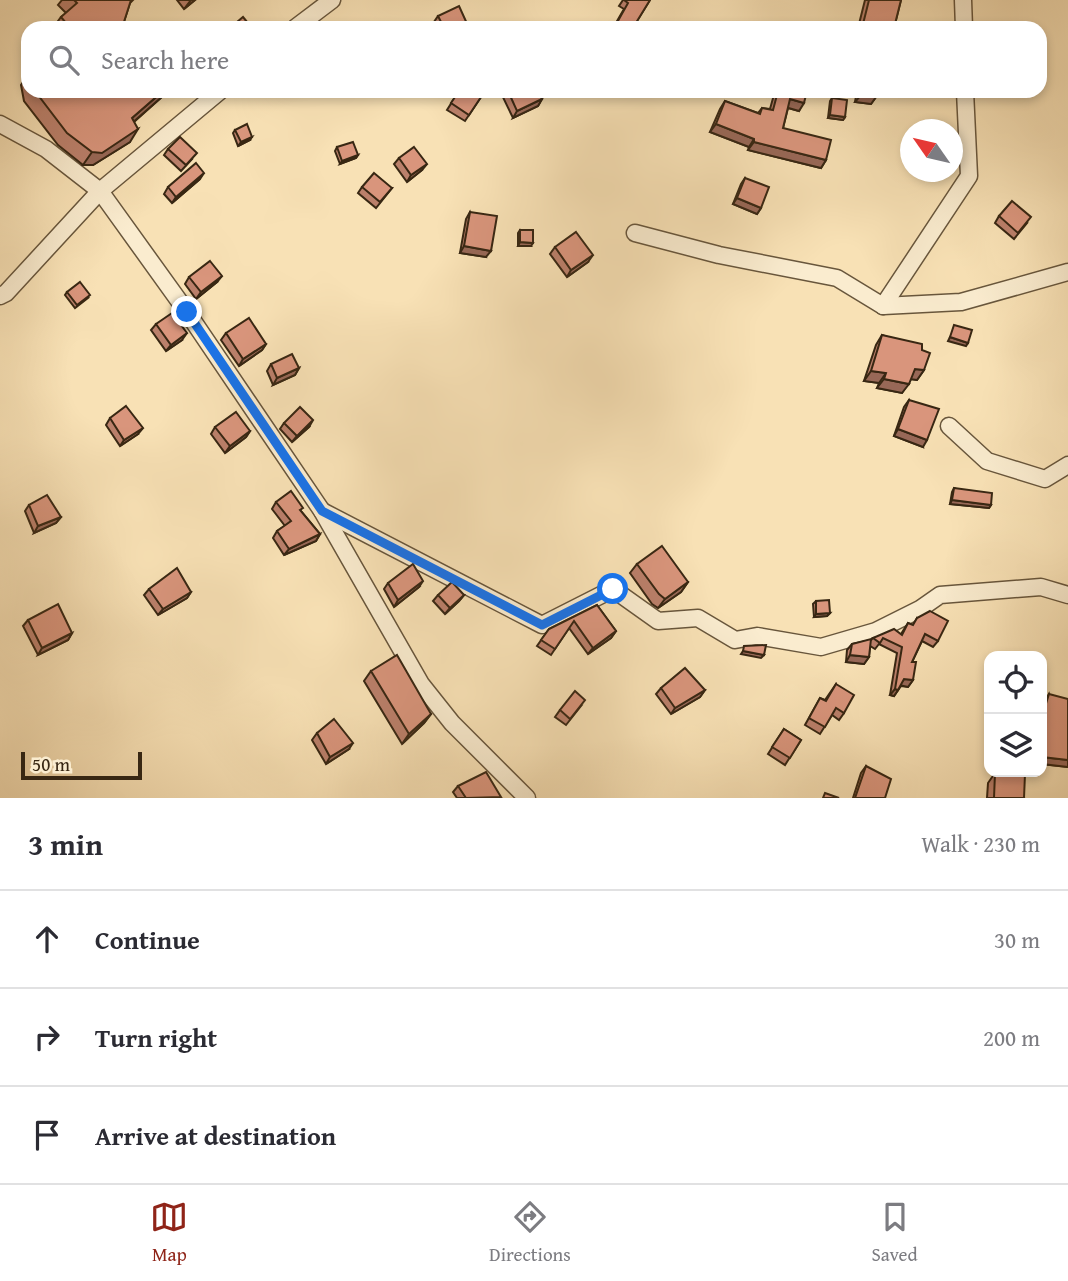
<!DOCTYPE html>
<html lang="en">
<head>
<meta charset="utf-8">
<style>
  :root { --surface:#fff; --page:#f7f7f7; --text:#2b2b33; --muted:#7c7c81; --line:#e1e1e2; --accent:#8f2418 }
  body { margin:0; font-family:"Gentium Book Plus",serif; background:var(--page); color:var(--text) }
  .controls { position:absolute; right:21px; bottom:21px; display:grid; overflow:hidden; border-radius:14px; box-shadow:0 4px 10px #0003 }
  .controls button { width:63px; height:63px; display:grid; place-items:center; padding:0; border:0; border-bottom:2px solid var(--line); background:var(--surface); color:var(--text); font:35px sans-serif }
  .compass { position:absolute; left:900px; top:119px; width:63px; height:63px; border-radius:50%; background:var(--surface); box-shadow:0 4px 10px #0003; rotate:304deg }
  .scale { position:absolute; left:21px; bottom:18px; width:121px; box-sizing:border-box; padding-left:7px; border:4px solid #382713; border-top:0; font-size:19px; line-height:24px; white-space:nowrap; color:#382713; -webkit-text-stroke:5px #faeccf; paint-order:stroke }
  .stop { position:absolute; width:21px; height:21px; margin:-16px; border:5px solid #1a73e8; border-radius:50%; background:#fff }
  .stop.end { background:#1a73e8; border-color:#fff; box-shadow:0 2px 7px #0008 }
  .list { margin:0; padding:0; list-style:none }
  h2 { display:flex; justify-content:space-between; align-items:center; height:91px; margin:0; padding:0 28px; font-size:30px }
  h2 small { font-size:23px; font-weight:400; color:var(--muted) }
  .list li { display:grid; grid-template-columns:46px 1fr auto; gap:21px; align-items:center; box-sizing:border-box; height:98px; padding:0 28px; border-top:2px solid var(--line) }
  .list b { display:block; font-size:26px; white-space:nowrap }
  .list em { font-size:23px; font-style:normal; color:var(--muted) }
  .icon { flex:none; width:38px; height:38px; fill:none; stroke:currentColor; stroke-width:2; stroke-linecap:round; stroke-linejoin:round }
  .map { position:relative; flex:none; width:1068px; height:798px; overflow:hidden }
  .search { position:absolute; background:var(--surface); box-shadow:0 4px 10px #0003; left:21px; right:21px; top:21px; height:77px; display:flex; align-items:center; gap:18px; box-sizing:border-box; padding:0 24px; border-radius:21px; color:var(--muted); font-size:26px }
  .sheet { height:385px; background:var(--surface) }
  nav { display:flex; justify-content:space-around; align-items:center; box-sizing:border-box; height:98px; border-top:2px solid var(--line); background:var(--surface); font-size:19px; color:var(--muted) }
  nav a { display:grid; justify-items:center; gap:4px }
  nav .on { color:var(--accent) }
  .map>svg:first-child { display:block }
</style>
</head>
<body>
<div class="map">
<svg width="1068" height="798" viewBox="0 0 1068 798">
  <rect width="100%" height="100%" fill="#f8e1b5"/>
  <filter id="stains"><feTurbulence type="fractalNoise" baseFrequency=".00286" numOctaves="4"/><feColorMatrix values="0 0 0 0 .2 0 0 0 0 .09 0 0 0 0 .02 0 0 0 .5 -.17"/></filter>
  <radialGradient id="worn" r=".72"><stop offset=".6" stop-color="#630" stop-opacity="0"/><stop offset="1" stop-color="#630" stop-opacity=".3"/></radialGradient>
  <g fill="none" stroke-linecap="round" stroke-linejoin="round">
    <defs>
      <g id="street">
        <polyline points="963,0 964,28"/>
        <polyline points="295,28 332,0"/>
        <polyline points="0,124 46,149 100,191 187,312 322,511 421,684 452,723 527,798"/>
        <polyline points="635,233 719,255 837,278 883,306 961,302 1068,272"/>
        <polyline points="0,296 6,293 100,191 220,91"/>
        <polyline points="883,306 969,176 965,91"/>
        <polyline points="949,426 987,461 1045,479 1068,465"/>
        <polyline points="322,511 542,625 613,589 658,621 698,618 735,640 757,636 821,647 876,631 920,609 940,595 1041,587 1068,595"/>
      </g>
    </defs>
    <use href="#street" stroke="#68563c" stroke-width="19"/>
    <use href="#street" stroke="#faeccf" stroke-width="16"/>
  </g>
  <g fill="#bb806b" stroke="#382713" stroke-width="2">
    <polygon points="62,0 133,0 130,3 122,28 53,28 61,17 66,13 58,5"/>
    <polygon points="177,0 195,0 184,9"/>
    <polygon points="623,0 650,0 634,26 638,28 613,28 624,9 619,6"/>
    <polygon points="865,0 901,0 894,28 858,28"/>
    <polygon points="438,16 469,28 436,28 434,22"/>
    <polygon points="28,75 28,91 167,91 164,95 134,122 130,142 93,165 83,165 58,145 24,101 21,85"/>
    <polygon points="459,91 483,94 465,121 447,110"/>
    <polygon points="500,91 538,91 542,99 538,106 513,118"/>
    <polygon points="775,91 807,91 799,111 788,108 783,128 826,160 821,168 748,150 749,147 710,132 720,109 725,101 758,113 762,108 770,109"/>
    <polygon points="857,91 877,91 876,97 871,104 855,102"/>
    <polygon points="832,98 845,117 843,120 828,118 830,101"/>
    <polygon points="235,130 250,140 238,146 233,133"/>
    <polygon points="337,147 358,155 356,158 340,164 335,151"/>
    <polygon points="168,149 192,159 181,171 164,155"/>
    <polygon points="399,158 422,170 407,182 394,164"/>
    <polygon points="745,178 761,208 757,214 733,204 741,184"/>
    <polygon points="200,179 172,203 164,194 168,187"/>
    <polygon points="362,187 392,188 376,208 358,193"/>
    <polygon points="470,212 486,257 460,253 466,219"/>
    <polygon points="999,216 1027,223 1014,239 995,223"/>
    <polygon points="520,230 531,246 518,246 518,233"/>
    <polygon points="555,247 588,262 567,277 550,254"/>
    <polygon points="189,277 217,282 196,299 185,284"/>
    <polygon points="67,292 88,298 75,308 65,295"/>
    <polygon points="156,324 182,340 166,351 151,330"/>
    <polygon points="226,333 266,344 262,350 239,366 221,340"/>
    <polygon points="882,335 922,350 924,370 917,380 911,379 902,393 877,388 879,383 864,381 876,345"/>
    <polygon points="271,364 299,368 295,375 273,385 267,371"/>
    <polygon points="909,400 923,447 894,436 904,407"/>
    <polygon points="110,418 138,434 120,446 106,425"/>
    <polygon points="284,423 309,427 292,442 280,429"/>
    <polygon points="215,427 250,431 246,437 225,453 211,434"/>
    <polygon points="954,488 991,505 989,508 950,504 952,492"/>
    <polygon points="276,502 301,511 320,534 316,541 284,555 273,538 277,531 285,526 272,509"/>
    <polygon points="29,505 61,517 56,523 34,533 25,511"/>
    <polygon points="637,564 688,582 681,592 658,608 652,604 630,573"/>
    <polygon points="388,583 419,587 394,607 384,589"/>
    <polygon points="149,589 191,592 187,598 158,615 144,595"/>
    <polygon points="438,595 464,595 459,601 445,614 433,601"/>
    <polygon points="816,601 830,613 827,616 814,617 813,604"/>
    <polygon points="597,605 616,631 611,638 588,654 569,628 551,655 537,646 549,629"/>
    <polygon points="917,618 938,641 933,647 922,641 912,662 913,680 908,687 901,686 894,696 890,695 897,653 879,644 875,649 870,646 869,657 864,664 846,662 847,650 852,644 871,640 873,638 901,634 908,623 913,625"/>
    <polygon points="28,620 72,633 68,640 38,655 23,626"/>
    <polygon points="371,671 431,714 424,723 402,744 364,681"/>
    <polygon points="836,684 844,713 839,720 832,715 820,734 805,725 820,698 825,700"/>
    <polygon points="661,688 705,690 700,697 671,714 656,694"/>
    <polygon points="1049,694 1068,767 1042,764 1042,710 1045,701"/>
    <polygon points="581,706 566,725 555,717 560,710"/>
    <polygon points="784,729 801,740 785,765 768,754"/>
    <polygon points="317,733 349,749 326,764 312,740"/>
    <polygon points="866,766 885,798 853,798 861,773"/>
    <polygon points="995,773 1024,798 987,798 988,783"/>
    <polygon points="458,786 500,798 457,798 453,792"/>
  </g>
  <g fill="#986857" stroke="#382713" stroke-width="2">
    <polygon points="191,0 195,0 184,9"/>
    <polygon points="163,91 167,91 164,95 123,131 132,118"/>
    <polygon points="860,96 876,97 871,104 855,102"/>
    <polygon points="542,99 538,106 513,118 517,111"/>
    <polygon points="790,99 804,103 799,111 785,107"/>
    <polygon points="830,115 845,117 843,120 828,118"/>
    <polygon points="716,124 754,139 749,147 710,132"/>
    <polygon points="138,129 130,142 93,165 83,165 92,152"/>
    <polygon points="252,137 250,140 238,146 241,142"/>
    <polygon points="754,142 826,160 821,168 748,150"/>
    <polygon points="358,155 356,158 340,164 342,161"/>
    <polygon points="427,164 422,170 407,182 411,175"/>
    <polygon points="204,173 200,179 172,203 176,197"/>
    <polygon points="737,198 761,208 757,214 733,204"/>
    <polygon points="520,242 533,243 531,246 518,246"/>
    <polygon points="464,246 491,251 486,257 460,253"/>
    <polygon points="593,255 588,262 567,277 571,270"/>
    <polygon points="222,276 217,282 196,299 201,292"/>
    <polygon points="187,333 182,340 166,351 171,345"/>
    <polygon points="950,337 968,343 966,346 948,341"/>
    <polygon points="266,344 262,350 239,366 243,359"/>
    <polygon points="299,368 295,375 273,385 277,378"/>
    <polygon points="915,369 924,370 917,380 909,379"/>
    <polygon points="871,371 886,373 879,383 864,381"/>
    <polygon points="884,379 909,384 902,393 877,388"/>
    <polygon points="313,420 309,427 292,442 297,436"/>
    <polygon points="143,428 138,434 120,446 124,440"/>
    <polygon points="898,429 927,440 923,447 894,436"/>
    <polygon points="250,431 246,437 225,453 230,446"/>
    <polygon points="952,500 991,505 989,508 950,504"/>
    <polygon points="61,517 56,523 34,533 38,526"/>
    <polygon points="320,534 316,541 284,555 289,549"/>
    <polygon points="423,581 419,587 394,607 398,600"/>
    <polygon points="688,582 681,592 658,608 665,599"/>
    <polygon points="191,592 187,598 158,615 163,609"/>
    <polygon points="464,595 459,601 445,614 450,608"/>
    <polygon points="830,613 827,616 814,617 816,614"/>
    <polygon points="616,631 611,638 588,654 593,648"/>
    <polygon points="72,633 68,640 38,655 42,648"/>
    <polygon points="743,651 764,655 761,658 741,654"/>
    <polygon points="850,655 869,657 864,664 846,662"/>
    <polygon points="904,679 913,680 908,687 899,685"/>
    <polygon points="895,689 898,690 894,696 890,695"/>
    <polygon points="705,690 700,697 671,714 675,708"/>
    <polygon points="431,714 424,723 402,744 409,734"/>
    <polygon points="353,743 349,749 326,764 330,757"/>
    <polygon points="1042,757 1068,760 1068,767 1042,764"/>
  </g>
  <g fill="#d9957c" stroke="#382713" stroke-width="2">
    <polygon points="74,0 131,0 122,28 70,28 61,17 77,3"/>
    <polygon points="624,0 650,0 634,26 638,28 614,28 628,3"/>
    <polygon points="869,0 901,0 894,28 862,28"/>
    <polygon points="459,6 469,28 444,28 438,16"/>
    <polygon points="243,17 252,28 230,28"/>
    <polygon points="35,91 163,91 132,118 138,129 102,153 92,152 67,133"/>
    <polygon points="459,91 479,91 483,94 469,115 451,103"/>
    <polygon points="508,91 538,91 542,99 517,111"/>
    <polygon points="778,91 807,91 804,103 790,99 783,128 831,140 826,160 754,142 754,139 716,124 725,101 760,114 762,108 773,110"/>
    <polygon points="860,91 877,91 876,97 860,96"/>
    <polygon points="832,98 847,100 845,117 830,115"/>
    <polygon points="247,124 252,137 241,142 235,130"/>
    <polygon points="180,137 197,153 186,165 168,149"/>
    <polygon points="353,142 358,155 342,161 337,147"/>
    <polygon points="414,147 427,164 411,175 399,158"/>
    <polygon points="196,163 204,173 176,197 168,187"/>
    <polygon points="374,173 392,188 380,202 362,187"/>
    <polygon points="745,178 769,187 761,208 737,198"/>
    <polygon points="1012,201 1031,217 1018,233 999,216"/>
    <polygon points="470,212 497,216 491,251 464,246"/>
    <polygon points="520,230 533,230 533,243 520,242"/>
    <polygon points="576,232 593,255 571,270 555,247"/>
    <polygon points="210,261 222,276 201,292 189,277"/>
    <polygon points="80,282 90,295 77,305 67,292"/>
    <polygon points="172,313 187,333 171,345 156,324"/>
    <polygon points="249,318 266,344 243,359 226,333"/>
    <polygon points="954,325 972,330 968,343 950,337"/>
    <polygon points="882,335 922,344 922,350 930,353 924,370 915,369 909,384 884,379 886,373 871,371"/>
    <polygon points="292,354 299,368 277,378 271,364"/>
    <polygon points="909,400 939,409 927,440 898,429"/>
    <polygon points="126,406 143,428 124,440 110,418"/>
    <polygon points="300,407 313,420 297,436 284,423"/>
    <polygon points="236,412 250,431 230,446 215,427"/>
    <polygon points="954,488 992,493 991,505 952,500"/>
    <polygon points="291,491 303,508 300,510 320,534 289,549 277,531 291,521 276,502"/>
    <polygon points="47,495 61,517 38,526 29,505"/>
    <polygon points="662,546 688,582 665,599 659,594 637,564"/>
    <polygon points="413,564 423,581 398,600 388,583"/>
    <polygon points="177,568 191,592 163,609 149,589"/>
    <polygon points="452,582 464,595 450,608 438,595"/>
    <polygon points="829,600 830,613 816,614 816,601"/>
    <polygon points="58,604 72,633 42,648 28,620"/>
    <polygon points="597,605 616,631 593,648 574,621 555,649 541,640 549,629"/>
    <polygon points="930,611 948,621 938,641 925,634 912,662 916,662 913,680 904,679 898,690 895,689 902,647 883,638 880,643 873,638 894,629 902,635 908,623 913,625 917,618"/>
    <polygon points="871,639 869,657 850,655 852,644"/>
    <polygon points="766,645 764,655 743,651 744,646"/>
    <polygon points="397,655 431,714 409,734 371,671"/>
    <polygon points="685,668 705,690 675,708 661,688"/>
    <polygon points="836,684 854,695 844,713 836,708 825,727 809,718 820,698 826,701"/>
    <polygon points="575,691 585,700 570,719 560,710"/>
    <polygon points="1049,694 1068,699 1068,760 1042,757 1042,713 1043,713"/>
    <polygon points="334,719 353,743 330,757 317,733"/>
    <polygon points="784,729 801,740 790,758 772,747"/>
    <polygon points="866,766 891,779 885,798 855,798"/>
    <polygon points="486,772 501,797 466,798 458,786"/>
    <polygon points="995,773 1025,774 1024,798 994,798"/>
    <polygon points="825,793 839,798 823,798"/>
  </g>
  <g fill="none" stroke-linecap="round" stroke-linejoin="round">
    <polyline stroke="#1a73e8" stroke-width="9" points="187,312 322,511 542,625 613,589"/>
  </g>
  <rect width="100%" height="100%" filter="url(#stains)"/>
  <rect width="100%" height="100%" fill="url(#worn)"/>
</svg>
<div class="controls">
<button><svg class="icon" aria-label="locate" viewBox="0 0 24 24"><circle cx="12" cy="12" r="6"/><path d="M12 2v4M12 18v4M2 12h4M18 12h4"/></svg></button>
<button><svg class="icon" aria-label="layers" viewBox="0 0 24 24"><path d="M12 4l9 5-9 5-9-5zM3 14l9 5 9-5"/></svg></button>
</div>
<svg class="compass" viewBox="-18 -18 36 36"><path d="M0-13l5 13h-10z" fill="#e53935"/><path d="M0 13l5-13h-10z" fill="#7c7c81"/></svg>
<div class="scale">50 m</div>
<div class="stop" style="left:613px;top:589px"></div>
<div class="stop end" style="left:187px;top:312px"></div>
<div class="search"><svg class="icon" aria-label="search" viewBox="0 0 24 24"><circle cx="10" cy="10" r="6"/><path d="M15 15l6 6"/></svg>Search here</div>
</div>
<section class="sheet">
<h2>3 min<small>Walk · 230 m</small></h2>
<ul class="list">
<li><svg class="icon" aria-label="ahead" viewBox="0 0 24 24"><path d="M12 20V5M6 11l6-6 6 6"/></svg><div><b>Continue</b></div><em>30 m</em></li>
<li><svg class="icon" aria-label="right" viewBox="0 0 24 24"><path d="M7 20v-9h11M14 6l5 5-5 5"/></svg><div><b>Turn right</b></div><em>200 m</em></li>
<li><svg class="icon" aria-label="arrive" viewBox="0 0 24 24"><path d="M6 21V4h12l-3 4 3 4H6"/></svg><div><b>Arrive at destination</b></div></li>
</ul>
</section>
<nav>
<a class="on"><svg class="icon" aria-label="map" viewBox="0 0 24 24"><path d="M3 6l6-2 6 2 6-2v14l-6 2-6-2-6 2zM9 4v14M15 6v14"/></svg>Map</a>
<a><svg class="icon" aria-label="directions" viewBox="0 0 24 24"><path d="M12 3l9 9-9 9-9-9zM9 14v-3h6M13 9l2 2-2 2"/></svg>Directions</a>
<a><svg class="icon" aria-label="saved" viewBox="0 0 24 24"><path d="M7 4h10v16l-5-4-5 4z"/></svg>Saved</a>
</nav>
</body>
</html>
